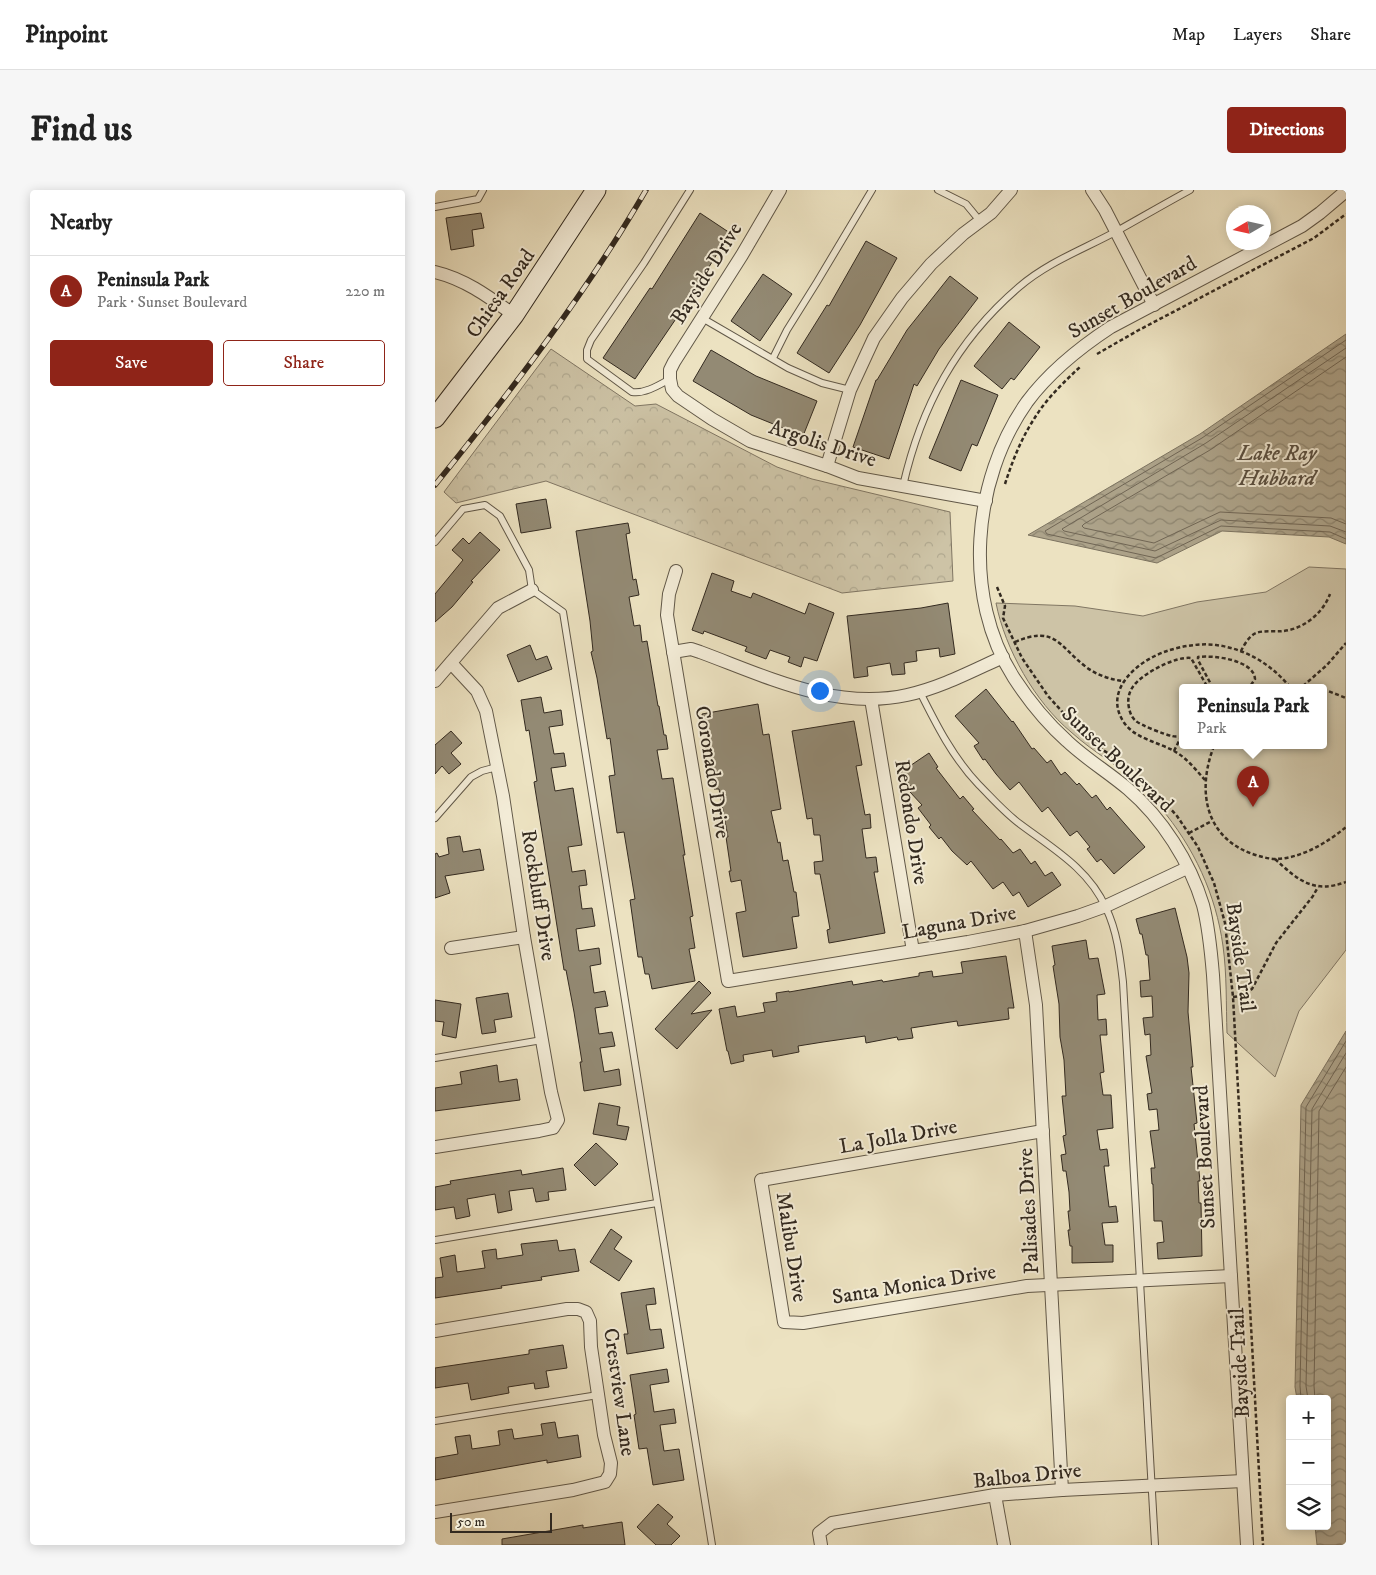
<!DOCTYPE html>
<html lang="en">
<head>
<meta charset="utf-8">
<style>
  :root { --surface:#fff; --page:#f6f6f6; --text:#222; --muted:#767676; --line:#e0e0e0; --accent:#8f2418 }
  body { margin:0; font-family:"IM FELL DW Pica",serif; background:var(--page); color:var(--text) }
  .controls { position:absolute; right:15px; bottom:15px; display:grid; overflow:hidden; border-radius:5px; box-shadow:0 2px 12px #0003 }
  .controls button { width:45px; height:45px; display:grid; place-items:center; padding:0; border:0; border-bottom:1px solid var(--line); background:var(--surface); color:var(--text); font:25px sans-serif }
  .compass { position:absolute; left:791px; top:15px; width:45px; height:45px; border-radius:50%; background:var(--surface); box-shadow:0 2px 12px #0003; rotate:261deg }
  .scale { position:absolute; left:15px; bottom:12px; width:102px; box-sizing:border-box; padding-left:5px; border:2px solid #332a20; border-top:0; font-size:14px; line-height:18px; white-space:nowrap; color:#332a20; -webkit-text-stroke:4px #f3ecd7; paint-order:stroke }
  .you { position:absolute; left:384px; top:500px; width:18px; height:18px; margin:-12px; border:4px solid #fff; border-radius:50%; background:#1a73e8; box-shadow:0 0 0 8px #1a73e833 }
  .badge { display:grid; place-items:center; width:32px; height:32px; border-radius:50%; background:var(--accent); color:#fff; font-size:16px; font-weight:700 }
  .pin { position:absolute; translate:-50% -41px; filter:drop-shadow(0 1px 2px #0008) }
  .pin::after { content:''; position:absolute; top:26px; width:18px; height:15px; background:inherit; clip-path:polygon(0 0,100% 0,50% 100%) }
  .popup { position:absolute; left:744px; top:494px; width:148px; height:65px; box-sizing:border-box; display:grid; place-content:center; border-radius:5px; background:var(--surface); filter:drop-shadow(0 1px 4px #0005); font-size:16px; white-space:nowrap; color:var(--muted) }
  .popup b { font-size:19px; color:var(--text) }
  .popup::after { content:''; position:absolute; left:50%; top:100%; margin-left:-10px; border:10px solid transparent; border-top-color:var(--surface) }
  .list { margin:0; padding:0; list-style:none }
  h2 { display:flex; justify-content:space-between; align-items:center; height:65px; margin:0; padding:0 20px; font-size:21px }
  h2 small { font-size:16px; font-weight:400; color:var(--muted) }
  .list li { display:grid; grid-template-columns:32px 1fr auto; gap:15px; align-items:center; box-sizing:border-box; height:70px; padding:0 20px; border-top:1px solid var(--line) }
  .list b { display:block; font-size:19px; white-space:nowrap }
  .list p { margin:0; font-size:16px; white-space:nowrap; color:var(--muted) }
  .list em { font-size:16px; font-style:normal; color:var(--muted) }
  .actions { display:flex; gap:10px; padding:15px 20px }
  .actions a { flex:1; padding:11px 0; border:1px solid var(--accent); border-radius:5px; text-align:center; font-size:18px; color:var(--accent) }
  .actions .main { background:var(--accent); color:#fff }
  .icon { flex:none; width:28px; height:28px; fill:none; stroke:currentColor; stroke-width:2; stroke-linecap:round; stroke-linejoin:round }
  .map { position:relative; flex:none; width:911px; height:1355px; overflow:hidden; border-radius:5px }
  header { display:flex; align-items:center; gap:30px; box-sizing:border-box; height:70px; padding:0 25px; background:var(--surface); border-bottom:1px solid var(--line) }
  header strong { font-size:24px }
  nav { display:flex; gap:28px; margin-inline-start:auto; font-size:18px }
  .intro { display:flex; align-items:center; justify-content:space-between; box-sizing:border-box; height:120px; padding:0 30px }
  h1 { margin:0; font-size:35px }
  .button { padding:12px 22px; border-radius:5px; background:var(--accent); color:#fff; font-size:18px; font-weight:700 }
  main { display:flex; gap:30px; padding:0 30px }
  aside { flex:1; background:var(--surface); border-radius:5px; box-shadow:0 2px 12px #0003 }
  .map>svg:first-child { display:block }
</style>
</head>
<body>
<header>
<strong>Pinpoint</strong>
<nav><a>Map</a><a>Layers</a><a>Share</a></nav>
</header>
<div class="intro"><h1>Find us</h1><a class="button">Directions</a></div>
<main>
<aside>
<h2>Nearby<small></small></h2>
<ul class="list">
<li><span class="badge">A</span><div><b>Peninsula Park</b><p>Park · Sunset Boulevard</p></div><em>220 m</em></li>
</ul>
<div class="actions"><a class="main">Save</a><a>Share</a></div>
</aside>
<div class="map">
<svg width="911" height="1355" viewBox="0 0 911 1355">
  <defs>
    <pattern id="forest-crowns" width="20" height="18" patternUnits="userSpaceOnUse" patternTransform="scale(1.25)"><rect width="20" height="18" fill="#cdc3a6"/><path d="M2 6a3 3 0 1 1 6 0M12 15a3 3 0 1 1 6 0" fill="none" stroke="#b0a88f"/></pattern>
    <pattern id="water-waves" width="16" height="10" patternUnits="userSpaceOnUse" patternTransform="scale(1.25)"><rect width="16" height="10" fill="#ada38a"/><path d="M0 5q4-4 8 0t8 0" fill="none" stroke="#8d8570"/></pattern>
  </defs>
  <rect width="100%" height="100%" fill="#ece2c1"/>
  <filter id="stains"><feTurbulence type="fractalNoise" baseFrequency=".004" numOctaves="4"/><feColorMatrix values="0 0 0 0 .2 0 0 0 0 .09 0 0 0 0 .02 0 0 0 .5 -.17"/></filter>
  <radialGradient id="worn" r=".72"><stop offset=".6" stop-color="#630" stop-opacity="0"/><stop offset="1" stop-color="#630" stop-opacity=".3"/></radialGradient>
  <path fill="#cdc3a6" stroke="#807663" fill-rule="evenodd" d="M 874,377 L 911,379 L 911,760 L 864,821 L 840,887 L 792,843 C 791,815 792,785 788,756 C 781,705 759,657 725,617 C 721,611 716,605 711,600 C 688,578 659,563 636,542 C 600,512 570,459 561,413 L 640,416 L 708,426 L 762,412 L 831,402 ZM 888,498 L 888,556 L 748,556 L 748,498 Z"/>
  <polygon fill="url(#forest-crowns)" stroke="#807663" points="116,159 200,216 221,214 342,277 377,289 515,322 518,391 407,403 111,291 21,313 9,302"/>
  <g fill="url(#water-waves)" stroke="#7c7360">
    <polygon points="911,144 911,354 894,347 787,341 722,373 593,345 765,244"/>
    <polygon points="911,841 911,1355 882,1355 880,1336 892,1336 892,1209 862,1209 860,1197 866,915"/>
  </g>
  <g fill="none" stroke-linecap="round" stroke-linejoin="round">
    <g stroke="#706655" stroke-width="1">
      <polyline points="911,150 767,248 610,341 612,344 721,368 786,336 895,342 911,349"/>
      <polyline points="911,158 771,253 627,339 629,341 720,361 786,330 895,336 911,342"/>
      <polyline points="911,167 775,260 649,334 647,336 649,338 719,353 785,322 896,328 911,334"/>
      <polyline points="866,1209 865,1196 871,917 911,851"/>
      <polyline points="873,1209 871,1196 877,919 911,863"/>
      <polyline points="880,1209 879,1196 884,921 911,877"/>
    </g>
  </g>
  <g fill="#938a74" stroke="#332a20">
    <polygon points="46,23 49,38 37,40 39,56 16,60 11,28"/>
    <polygon points="265,23 295,43 251,114 200,189 168,168 215,98 217,99"/>
    <polygon points="431,51 462,68 425,135 394,183 362,163 392,115 394,116"/>
    <polygon points="328,84 357,104 325,151 296,131"/>
    <polygon points="515,86 543,108 504,159 482,196 479,194 454,269 418,257 441,190 442,190 472,140"/>
    <polygon points="574,132 605,157 579,190 576,188 567,199 539,176"/>
    <polygon points="276,160 321,186 382,211 368,246 316,225 258,191"/>
    <polygon points="526,190 563,205 542,256 537,254 526,281 494,268"/>
    <polygon points="111,309 116,338 86,343 81,314"/>
    <polygon points="193,333 195,343 191,344 198,390 201,389 204,405 194,407 199,436 205,435 207,452 212,451 223,516 224,516 229,545 231,545 233,559 222,560 227,589 238,588 250,665 248,665 258,726 255,727 260,758 254,759 260,791 217,799 214,784 210,784 207,767 203,767 195,710 200,709 189,642 182,643 174,586 180,585 175,548 172,549 162,488 156,462 158,461 155,431 141,341"/>
    <polygon points="45,342 65,360 36,391 38,392 17,417 0,432 0,404 28,370 17,360 28,348 34,354"/>
    <polygon points="277,383 299,391 296,401 316,408 318,403 370,424 374,413 399,423 382,471 369,467 366,477 353,472 355,467 335,460 331,469 310,461 312,457 269,441 268,444 257,440"/>
    <polygon points="513,413 520,464 505,467 504,458 481,461 482,471 469,473 470,484 457,485 455,473 432,477 433,486 419,488 412,426 486,418"/>
    <polygon points="95,455 101,470 112,466 117,479 83,492 72,465"/>
    <polygon points="551,499 577,532 578,531 597,559 599,558 612,573 616,570 626,585 630,582 642,595 644,593 657,608 661,605 672,620 675,617 710,657 679,684 666,669 662,672 652,659 655,657 642,641 635,646 613,617 607,622 584,592 575,600 561,584 550,569 548,570 539,556 544,553 520,526"/>
    <polygon points="106,507 109,523 126,520 128,535 114,537 119,564 129,563 131,576 116,578 120,601 138,598 147,655 133,657 137,682 150,680 152,695 144,696 147,719 157,718 160,736 141,739 144,761 164,758 166,774 155,776 159,803 170,801 173,816 160,818 164,844 177,842 180,856 165,858 169,882 184,879 186,895 149,901 145,872 147,872 139,822 131,780 129,780 99,592 102,591 94,540 91,541 86,510"/>
    <polygon points="323,514 328,545 334,544 346,619 336,621 343,653 345,652 348,671 353,670 359,702 361,702 364,726 357,727 362,758 308,767 301,723 311,721 306,690 296,692 294,681 296,681 291,647 293,647 284,599 279,599 277,585 279,585 272,537 270,538 267,524"/>
    <polygon points="419,531 427,575 421,576 430,625 435,624 436,638 427,639 431,668 441,667 443,682 439,682 450,743 394,753 392,740 395,739 385,684 380,684 379,672 388,671 385,645 379,645 377,628 372,629 357,541"/>
    <polygon points="16,541 27,553 16,563 26,574 14,584 7,576 0,584 0,555"/>
    <polygon points="494,563 503,577 501,578 525,609 528,606 539,619 537,620 565,650 566,649 578,663 585,659 596,674 600,671 610,686 617,682 626,695 593,717 584,702 578,706 568,692 558,699 536,671 532,675 517,661 506,647 504,649 494,637 496,635 483,618 487,615 475,602 478,600 466,582"/>
    <polygon points="25,646 28,662 45,659 49,680 10,686 15,703 0,708 0,664 2,663 4,667 14,664 12,648"/>
    <polygon points="740,718 752,767 754,783 753,822 758,877 756,877 762,933 759,934 765,991 763,991 764,1013 766,1013 767,1066 723,1069 722,1053 729,1052 727,1031 719,1031 718,994 717,994 716,978 720,978 715,941 724,940 722,919 714,920 712,904 717,903 711,866 716,865 715,844 710,845 708,828 718,827 717,806 706,807 705,791 715,790 713,765 711,765 707,744 705,744 701,729"/>
    <polygon points="651,750 654,769 663,768 670,804 662,805 663,830 671,829 672,845 665,845 669,882 665,883 668,905 676,905 678,938 662,940 665,960 672,959 674,976 669,976 674,1017 681,1016 683,1032 667,1033 670,1055 678,1055 678,1072 637,1073 637,1056 635,1056 633,1040 635,1040 633,1021 635,1021 634,1002 631,981 628,981 626,965 631,964 628,946 631,945 627,906 631,906 629,870 625,847 624,814 618,776 620,775 617,756"/>
    <polygon points="571,766 579,818 573,818 574,829 523,836 522,831 476,838 478,848 463,850 462,847 431,853 430,846 388,852 363,856 364,862 338,867 337,860 308,865 309,871 296,874 293,861 292,861 284,819 300,816 302,827 330,822 328,813 342,811 341,803 354,801 354,802 417,791 418,795 447,790 448,792 484,786 484,783 497,781 498,787 528,783 526,772"/>
    <polygon points="264,791 276,803 256,824 277,820 242,859 220,839"/>
    <polygon points="73,803 77,827 59,830 61,842 47,844 41,808"/>
    <polygon points="0,810 26,814 21,848 7,845 9,832 0,831"/>
    <polygon points="62,875 64,892 82,889 85,910 0,921 0,898 27,894 25,882"/>
    <polygon points="164,913 185,917 182,935 194,937 191,950 158,944"/>
    <polygon points="161,953 183,974 160,996 139,975"/>
    <polygon points="128,978 131,1000 113,1002 114,1010 101,1012 98,998 74,1001 77,1020 63,1023 60,1004 32,1009 35,1026 21,1029 19,1017 0,1020 0,997 16,994 15,991 86,980 87,985"/>
    <polygon points="176,1039 187,1047 179,1059 197,1071 184,1091 155,1072"/>
    <polygon points="122,1050 124,1061 140,1059 144,1081 106,1087 107,1090 66,1096 67,1098 0,1108 0,1088 8,1087 5,1068 20,1065 22,1082 50,1078 47,1061 61,1059 62,1069 88,1065 86,1054"/>
    <polygon points="219,1098 221,1114 211,1115 215,1140 226,1139 229,1158 192,1164 189,1144 193,1144 186,1103"/>
    <polygon points="128,1155 132,1178 111,1181 114,1197 100,1199 99,1193 73,1197 74,1203 36,1210 33,1193 0,1198 0,1178 94,1164 94,1160"/>
    <polygon points="232,1179 234,1192 215,1195 219,1222 239,1219 241,1233 225,1235 229,1261 244,1259 249,1290 218,1295 212,1258 204,1259 199,1225 201,1224 195,1185"/>
    <polygon points="120,1232 123,1248 143,1245 146,1267 112,1273 112,1270 0,1290 0,1268 23,1264 20,1247 35,1245 37,1259 65,1255 63,1241 77,1239 79,1249 108,1245 106,1234"/>
    <polygon points="223,1314 238,1327 232,1334 245,1346 236,1355 221,1355 202,1337"/>
    <polygon points="187,1332 190,1355 67,1355 67,1349 148,1335 148,1338"/>
  </g>
  <g fill="none" stroke-linecap="round" stroke-linejoin="round">
    <defs>
      <g id="service">
        <polyline points="503,0 531,14 545,31"/>
        <polyline points="0,17 43,9 48,0"/>
        <polyline points="267,128 353,178 387,193 415,200"/>
        <polyline points="338,168 352,140 382,92 437,0"/>
        <path d="M 235,189 C 224,195 210,204 197,202 L 152,169 L 152,160 L 156,150 L 209,73 L 255,0"/>
        <path d="M 468,296 C 486,217 521,151 584,97 C 613,72 649,59 682,41 C 707,27 731,13 755,0"/>
        <polyline points="0,352 28,319 50,315 65,326 94,380 97,400 128,422 277,1355"/>
        <path d="M 485,502 C 501,534 518,568 544,595 C 557,608 570,623 585,634 C 617,658 654,679 671,718 C 682,741 685,766 688,792 L 720,1355"/>
        <polyline points="0,628 36,587 47,581 62,577"/>
        <polyline points="0,868 107,850"/>
        <polyline points="0,1050 222,1013"/>
        <polyline points="0,1231 163,1205"/>
      </g>
      <g id="minor">
        <polyline points="345,0 307,65 239,172 235,180 235,189 237,199 243,206 277,229 315,251 392,276 423,288 551,311"/>
        <polyline points="657,0 670,20 719,115"/>
        <path d="M 0,82 C 30,89 54,107 79,125"/>
        <polyline points="392,276 415,200 439,148 467,108 496,74 528,44 556,23 576,0"/>
        <polyline points="241,381 234,404 232,425 293,791 533,752 590,741 643,726 671,716 752,678"/>
        <path d="M 238,462 L 256,459 L 265,462 C 330,486 400,521 472,505 C 505,498 537,481 568,467"/>
        <polyline points="0,491 63,418 97,400"/>
        <polyline points="436,509 478,761"/>
        <polyline points="590,741 601,815 627,1300"/>
        <polyline points="16,758 89,747"/>
        <polyline points="608,941 326,990 349,1132 368,1133 592,1096 796,1086"/>
        <polyline points="0,957 104,941 118,938 123,930 116,902 89,747 68,606 51,521 42,501 16,473"/>
        <polyline points="0,1141 132,1119 143,1119 151,1122 155,1131 156,1157 169,1245 176,1273 175,1284 170,1292 138,1300 0,1322"/>
        <polyline points="560,1305 569,1355"/>
        <polyline points="386,1355 384,1343 397,1333 560,1305 627,1300 808,1291"/>
        <path d="M 812,1355 L 778,785 C 776,761 774,738 768,715 C 755,672 727,628 693,599 C 673,582 651,569 632,551 C 612,533 594,511 579,488 C 527,407 537,290 592,212 C 615,181 644,158 676,137 L 867,36 L 885,23 L 911,1"/>
      </g>
      <polyline id="secondary" points="0,228 79,125 161,0"/>
    </defs>
    <use href="#service" stroke="#615848" stroke-width="8"/>
    <use href="#minor" stroke="#615848" stroke-width="14"/>
    <use href="#secondary" stroke="#332a20" stroke-width="21"/>
    <g stroke="#332a20" stroke-width="2.5" stroke-dasharray="4 2.5" stroke-linecap="butt">
      <polyline points="662,164 702,141 879,48 911,24"/>
      <path d="M 570,294 C 577,272 586,249 599,229 C 611,209 629,192 646,176"/>
      <polyline points="562,397 570,416 568,428 587,468 613,506 641,537 668,560 696,579 716,597 742,626 763,657 779,693 790,733 798,807 828,1355"/>
      <path d="M 580,452 C 620,435 623,455 651,477 C 662,485 674,489 687,491"/>
      <path d="M 806,461 C 809,455 814,446 821,443 C 829,440 840,442 848,441 C 869,439 888,423 895,404"/>
      <polyline points="868,496 892,475 911,453"/>
      <path d="M 778,498 L 763,470 L 763,467 C 779,465 819,470 820,489 L 816,495 L 811,498"/>
      <polyline points="851,498 872,496 884,498"/>
      <polyline points="888,499 911,508"/>
      <path d="M 748,547 C 744,546 740,547 737,546 C 731,545 705,535 701,531 C 697,528 695,523 694,518 C 692,509 694,500 701,493 C 711,482 741,466 756,468 L 773,498"/>
      <path d="M 779,556 C 764,594 767,638 806,659 C 816,664 828,668 839,669 C 865,669 892,653 911,637"/>
      <polyline points="739,561 746,547"/>
      <path d="M 770,590 C 761,580 752,568 739,561 C 723,552 698,548 688,531 C 668,499 704,470 732,461 C 747,456 765,453 781,455 C 811,459 836,474 855,497"/>
      <polyline points="754,643 777,631"/>
      <path d="M 840,669 C 863,690 878,704 911,692"/>
      <polyline points="798,807 806,806 817,799 841,753 878,706 883,697"/>
    </g>
    <use href="#service" stroke="#f3ecd7" stroke-width="6"/>
    <use href="#minor" stroke="#f3ecd7" stroke-width="12"/>
    <use href="#secondary" stroke="#f3ecd7" stroke-width="19"/>
    <defs>
      <path id="rail" d="M 0,295 C 76,201 150,105 211,0"/>
    </defs>
    <use href="#rail" stroke="#332a20" stroke-width="5.5"/>
    <use href="#rail" stroke="#f3ecd7" stroke-width="4" stroke-dasharray="11" stroke-linecap="butt"/>
  </g>
  <g text-anchor="middle" stroke-width="4" stroke-linejoin="round" paint-order="stroke">
    <g font-size="21" fill="#332a20" stroke="#f3ecd7">
      <text transform="translate(271 83) rotate(-58)" y="7">Bayside Drive</text>
      <text transform="translate(65 103) rotate(-55)" y="7">Chiesa Road</text>
      <text transform="translate(697 107) rotate(-30)" y="7">Sunset Boulevard</text>
      <text transform="translate(388 253) rotate(18)" y="7">Argolis Drive</text>
      <text transform="translate(683 569) rotate(43)" y="7">Sunset Boulevard</text>
      <text transform="translate(278 582) rotate(81)" y="7">Coronado Drive</text>
      <text transform="translate(477 632) rotate(81)" y="7">Redondo Drive</text>
      <text transform="translate(104 705) rotate(81)" y="7">Rockbluff Drive</text>
      <text transform="translate(524 732) rotate(-10)" y="7">Laguna Drive</text>
      <text transform="translate(806 767) rotate(82)" y="7">Bayside Trail</text>
      <text transform="translate(463 946) rotate(-10)" y="7">La Jolla Drive</text>
      <text transform="translate(769 967) rotate(-93)" y="7">Sunset Boulevard</text>
      <text transform="translate(593 1021) rotate(-93)" y="7">Palisades Drive</text>
      <text transform="translate(357 1057) rotate(81)" y="7">Malibu Drive</text>
      <text transform="translate(479 1094) rotate(-9)" y="7">Santa Monica Drive</text>
      <text transform="translate(804 1173) rotate(-93)" y="7">Bayside Trail</text>
      <text transform="translate(185 1202) rotate(82)" y="7">Crestview Lane</text>
      <text transform="translate(592 1285) rotate(-6)" y="7">Balboa Drive</text>
    </g>
    <g font-size="22" font-style="italic" fill="#584e40" stroke="#f3ecd7">
      <text x="842" y="270">Lake Ray<tspan x="842" dy="25">Hubbard</tspan></text>
    </g>
  </g>
  <rect width="100%" height="100%" filter="url(#stains)"/>
  <rect width="100%" height="100%" fill="url(#worn)"/>
</svg>
<div class="controls">
<button>+</button>
<button>−</button>
<button><svg class="icon" aria-label="layers" viewBox="0 0 24 24"><path d="M12 4l9 5-9 5-9-5zM3 14l9 5 9-5"/></svg></button>
</div>
<svg class="compass" viewBox="-18 -18 36 36"><path d="M0-13l5 13h-10z" fill="#e53935"/><path d="M0 13l5-13h-10z" fill="#767676"/></svg>
<div class="scale">50 m</div>
<div class="you"></div>
<div class="pin badge" style="left:818px;top:617px">A</div>
<div class="popup"><b>Peninsula Park</b>Park</div>
</div>
</main>
</body>
</html>
